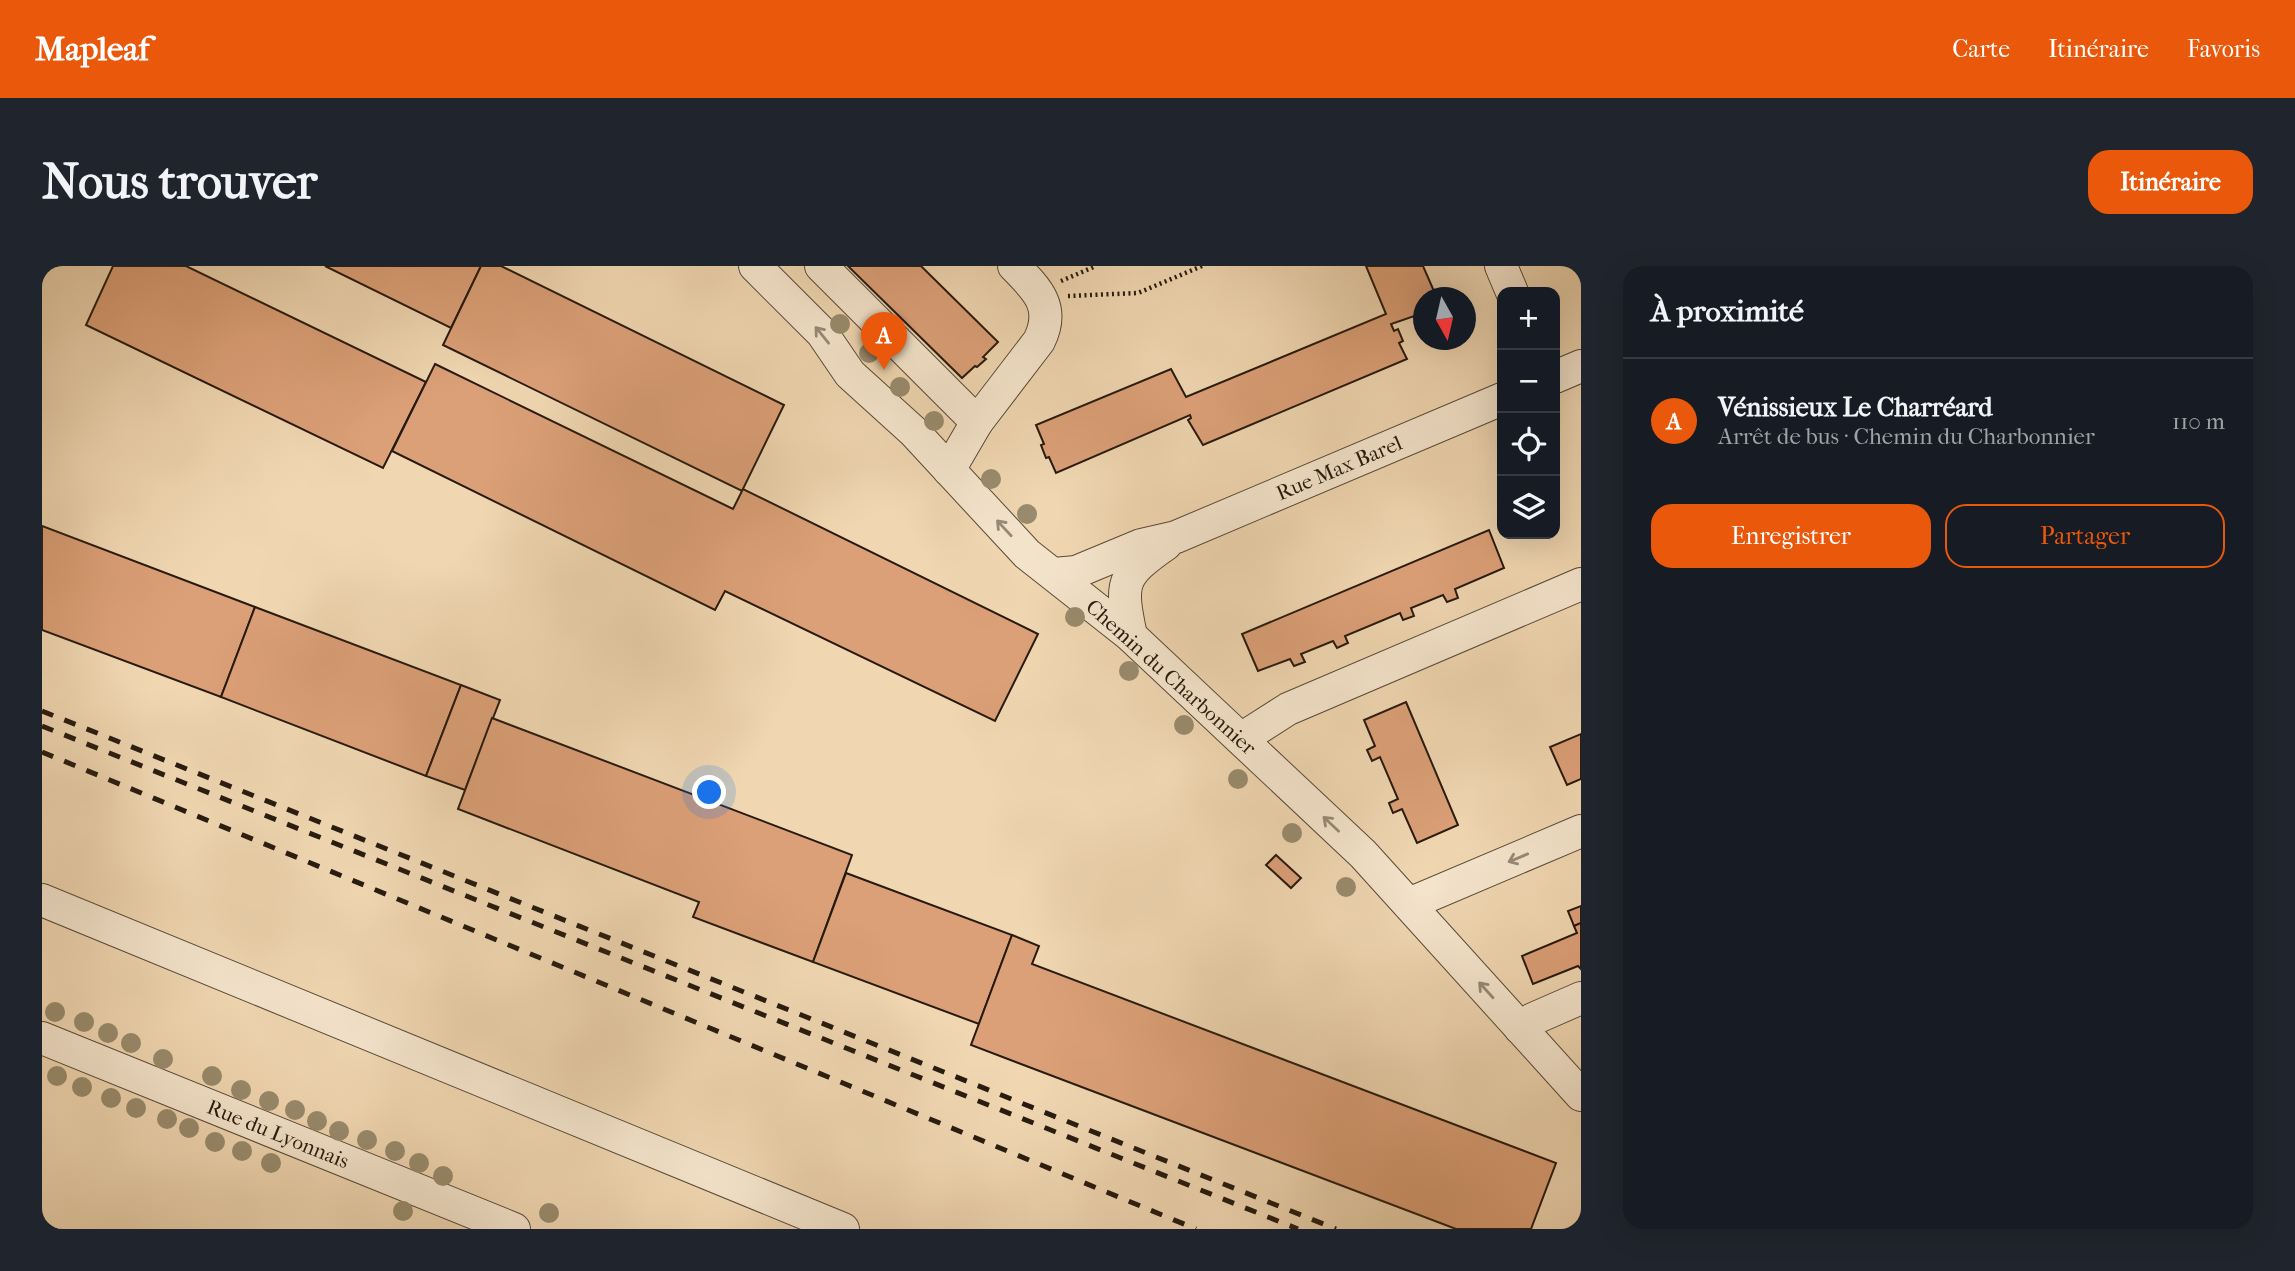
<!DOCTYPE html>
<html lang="fr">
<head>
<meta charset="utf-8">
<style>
  :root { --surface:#171b24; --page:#20242c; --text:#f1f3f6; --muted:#9ea1a6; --line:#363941; --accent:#ea580c }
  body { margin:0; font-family:"IM FELL French Canon",serif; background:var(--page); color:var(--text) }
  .controls { position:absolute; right:21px; top:21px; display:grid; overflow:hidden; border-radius:14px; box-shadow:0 7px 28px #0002 }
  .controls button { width:63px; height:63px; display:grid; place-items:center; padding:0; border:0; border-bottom:2px solid var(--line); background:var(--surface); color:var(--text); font:35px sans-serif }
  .compass { position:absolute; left:1371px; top:21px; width:63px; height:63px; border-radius:50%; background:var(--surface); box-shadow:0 7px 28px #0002; rotate:172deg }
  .you { position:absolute; left:668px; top:527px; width:24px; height:24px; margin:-18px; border:5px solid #fff; border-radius:50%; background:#1a73e8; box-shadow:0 0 0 10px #1a73e833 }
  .badge { display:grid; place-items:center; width:46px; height:46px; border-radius:50%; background:var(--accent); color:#fff; font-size:23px; font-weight:700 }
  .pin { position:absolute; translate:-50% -58px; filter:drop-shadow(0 2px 4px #0008) }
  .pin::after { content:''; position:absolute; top:37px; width:24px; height:21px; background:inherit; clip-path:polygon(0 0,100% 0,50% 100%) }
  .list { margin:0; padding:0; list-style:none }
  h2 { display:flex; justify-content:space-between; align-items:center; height:91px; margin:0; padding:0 28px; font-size:30px }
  h2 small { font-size:23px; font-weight:400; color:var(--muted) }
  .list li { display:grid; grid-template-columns:46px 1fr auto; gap:21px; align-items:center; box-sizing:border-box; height:126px; padding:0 28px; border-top:2px solid var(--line) }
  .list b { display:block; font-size:26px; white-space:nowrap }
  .list p { margin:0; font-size:23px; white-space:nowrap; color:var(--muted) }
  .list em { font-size:23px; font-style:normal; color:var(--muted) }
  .actions { display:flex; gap:14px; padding:21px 28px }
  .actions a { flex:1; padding:16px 0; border:2px solid var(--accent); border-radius:21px; text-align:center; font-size:24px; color:var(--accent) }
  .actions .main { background:var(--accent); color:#fff }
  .icon { flex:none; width:38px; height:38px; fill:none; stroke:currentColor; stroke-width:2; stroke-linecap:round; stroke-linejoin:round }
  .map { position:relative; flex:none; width:1539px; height:963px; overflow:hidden; border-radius:21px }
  header { display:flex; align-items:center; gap:42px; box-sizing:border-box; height:98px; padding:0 35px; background:var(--accent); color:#fff }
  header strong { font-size:33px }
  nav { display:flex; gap:38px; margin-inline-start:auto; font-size:24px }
  .intro { display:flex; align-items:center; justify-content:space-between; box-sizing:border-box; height:168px; padding:0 42px }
  h1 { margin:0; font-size:49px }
  .button { padding:18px 32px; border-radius:21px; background:var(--accent); color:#fff; font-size:24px; font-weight:700 }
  main { display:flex; gap:42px; padding:0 42px }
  aside { flex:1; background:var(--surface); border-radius:21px; box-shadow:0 7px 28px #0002 }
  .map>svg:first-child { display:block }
</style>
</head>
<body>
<header>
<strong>Mapleaf</strong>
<nav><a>Carte</a><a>Itinéraire</a><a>Favoris</a></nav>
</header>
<div class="intro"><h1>Nous trouver</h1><a class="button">Itinéraire</a></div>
<main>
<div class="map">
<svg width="1539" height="963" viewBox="0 0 1539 963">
  <rect width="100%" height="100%" fill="#f0d7b2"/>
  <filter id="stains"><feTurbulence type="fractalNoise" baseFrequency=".00286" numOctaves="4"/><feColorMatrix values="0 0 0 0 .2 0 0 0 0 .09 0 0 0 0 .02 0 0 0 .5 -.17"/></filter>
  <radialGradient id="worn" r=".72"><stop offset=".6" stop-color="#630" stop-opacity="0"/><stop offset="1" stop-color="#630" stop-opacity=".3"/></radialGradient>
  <g fill="#dca078" stroke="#271a0f" stroke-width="2">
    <polygon points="71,0 144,0 384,116 341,202 44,59"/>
    <polygon points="283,0 439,0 409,62"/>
    <polygon points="439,0 459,0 742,139 700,225 401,79"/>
    <polygon points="806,0 879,0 956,76 941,91 944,93 935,101 933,100 920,112"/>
    <polygon points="1324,0 1381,0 1395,32 1381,32 1381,47 1349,58 1352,65 1356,63 1361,75 1357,77 1365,93 1161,179 1146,154 1149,152 1148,149 1014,207 1007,191 1004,192 999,179 1002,178 994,159 1129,103 1144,131 1344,48"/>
    <polygon points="393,98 691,243 701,223 996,368 953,455 683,325 673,344 350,185"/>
    <polygon points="0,260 213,341 179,431 0,364"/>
    <polygon points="1447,264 1462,302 1413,323 1416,332 1405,336 1401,329 1369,342 1372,350 1361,354 1358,347 1303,370 1306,377 1295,382 1291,375 1259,388 1263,396 1252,400 1248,393 1216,405 1200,368"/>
    <polygon points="213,341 419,419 384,510 179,431"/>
    <polygon points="419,419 458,434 423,524 384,510"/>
    <polygon points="1364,436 1416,559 1375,577 1360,543 1351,547 1347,537 1356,533 1338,491 1330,495 1325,484 1333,480 1322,454"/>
    <polygon points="450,452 810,589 771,696 651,651 657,636 416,543"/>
    <polygon points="1539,468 1539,513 1525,519 1508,481"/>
    <polygon points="1234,589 1259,612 1249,622 1224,599"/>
    <polygon points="804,607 970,669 937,758 771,696"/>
    <polygon points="1539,640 1539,657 1532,660 1526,645"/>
    <polygon points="1539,657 1539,703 1536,700 1491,718 1480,690 1535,667 1532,660"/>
    <polygon points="970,669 997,680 990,698 1514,897 1489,963 1414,963 929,779"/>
  </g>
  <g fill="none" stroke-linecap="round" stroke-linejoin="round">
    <defs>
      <g id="minor">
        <polyline points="713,0 780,67 808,108 872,166 985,288 1089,370 1321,588 1539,829"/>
        <path d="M 779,0 L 935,156 L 997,75 C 1014,41 995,23 972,0"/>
        <polyline points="1459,0 1470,26"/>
        <polyline points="1513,111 1539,100"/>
        <polyline points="907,204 935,156"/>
        <polyline points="1012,308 1034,306 1099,279 1134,271 1460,133"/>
        <path d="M 1089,370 C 1078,317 1078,310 1124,278"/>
        <polyline points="1199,473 1246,443 1539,318"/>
        <polyline points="0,634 801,963"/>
        <polyline points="1367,638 1539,565"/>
        <polyline points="1478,762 1491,753 1539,732"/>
        <polyline points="0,772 472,963"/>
      </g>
    </defs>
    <use href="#minor" stroke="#594938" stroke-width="34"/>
    <g stroke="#271a0f" stroke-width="4.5" stroke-dasharray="2 3.5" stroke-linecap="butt">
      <polyline points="1019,15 1054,0"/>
      <polyline points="1026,30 1096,27 1160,0"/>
    </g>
    <use href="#minor" stroke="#f5e5cd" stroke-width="32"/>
    <g stroke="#271a0f" stroke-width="5" stroke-dasharray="12 12" stroke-linecap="butt">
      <polyline points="0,445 1294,963"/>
      <polyline points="0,460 1256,963"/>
      <polyline points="0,486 1154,963"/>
    </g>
  </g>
  <g fill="#998b6d">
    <circle cx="798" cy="58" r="10"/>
    <circle cx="827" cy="87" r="10"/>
    <circle cx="858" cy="121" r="10"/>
    <circle cx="892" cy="155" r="10"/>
    <circle cx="949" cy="213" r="10"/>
    <circle cx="985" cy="248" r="10"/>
    <circle cx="1033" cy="351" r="10"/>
    <circle cx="1087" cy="405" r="10"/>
    <circle cx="1142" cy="459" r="10"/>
    <circle cx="1196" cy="513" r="10"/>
    <circle cx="1250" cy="567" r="10"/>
    <circle cx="1304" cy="621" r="10"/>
    <circle cx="13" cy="746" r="10"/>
    <circle cx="42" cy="756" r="10"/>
    <circle cx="66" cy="767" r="10"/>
    <circle cx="89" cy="777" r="10"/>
    <circle cx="121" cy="793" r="10"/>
    <circle cx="15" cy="810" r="10"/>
    <circle cx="170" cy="810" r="10"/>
    <circle cx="40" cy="821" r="10"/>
    <circle cx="199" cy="824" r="10"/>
    <circle cx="69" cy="832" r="10"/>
    <circle cx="227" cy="835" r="10"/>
    <circle cx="94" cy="842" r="10"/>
    <circle cx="253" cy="844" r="10"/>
    <circle cx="125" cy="853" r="10"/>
    <circle cx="275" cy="855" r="10"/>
    <circle cx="147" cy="862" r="10"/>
    <circle cx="297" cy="865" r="10"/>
    <circle cx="325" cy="874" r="10"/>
    <circle cx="173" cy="876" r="10"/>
    <circle cx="200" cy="885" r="10"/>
    <circle cx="353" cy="885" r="10"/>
    <circle cx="229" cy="897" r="10"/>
    <circle cx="377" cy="897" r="10"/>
    <circle cx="401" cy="910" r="10"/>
    <circle cx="361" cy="945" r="10"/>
    <circle cx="507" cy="947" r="10"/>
  </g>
  <defs><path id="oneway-shaft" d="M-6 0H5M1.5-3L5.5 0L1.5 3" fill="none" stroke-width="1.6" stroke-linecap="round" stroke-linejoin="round" transform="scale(1.75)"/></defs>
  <g stroke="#988a78">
    <use href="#oneway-shaft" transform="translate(780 69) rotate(-129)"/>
    <use href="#oneway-shaft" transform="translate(962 262) rotate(-133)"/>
    <use href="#oneway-shaft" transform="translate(1289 558) rotate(-137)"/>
    <use href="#oneway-shaft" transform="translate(1476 592) rotate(157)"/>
    <use href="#oneway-shaft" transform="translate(1444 724) rotate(-132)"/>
  </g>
  <g text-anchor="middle" stroke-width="5" stroke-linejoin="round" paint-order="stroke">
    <g font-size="21" fill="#271a0f" stroke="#f5e5cd">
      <text transform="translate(1297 202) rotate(-23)" y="7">Rue Max Barel</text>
      <text transform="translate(1129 411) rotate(42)" y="7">Chemin du Charbonnier</text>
      <text transform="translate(236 868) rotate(22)" y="7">Rue du Lyonnais</text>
    </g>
  </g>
  <rect width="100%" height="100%" filter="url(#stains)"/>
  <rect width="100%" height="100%" fill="url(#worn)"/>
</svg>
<div class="controls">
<button>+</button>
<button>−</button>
<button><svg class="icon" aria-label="locate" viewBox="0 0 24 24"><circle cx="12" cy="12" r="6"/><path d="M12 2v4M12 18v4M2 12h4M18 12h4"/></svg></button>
<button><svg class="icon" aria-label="layers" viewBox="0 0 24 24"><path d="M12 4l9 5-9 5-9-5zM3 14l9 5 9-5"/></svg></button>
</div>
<svg class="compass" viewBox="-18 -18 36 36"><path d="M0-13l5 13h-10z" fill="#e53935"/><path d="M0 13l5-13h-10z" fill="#9ea1a6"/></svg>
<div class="you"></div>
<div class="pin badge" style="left:842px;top:104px">A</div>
</div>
<aside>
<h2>À proximité<small></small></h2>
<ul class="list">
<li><span class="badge">A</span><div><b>Vénissieux Le Charréard</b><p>Arrêt de bus · Chemin du Charbonnier</p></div><em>110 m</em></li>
</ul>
<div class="actions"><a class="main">Enregistrer</a><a>Partager</a></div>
</aside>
</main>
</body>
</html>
